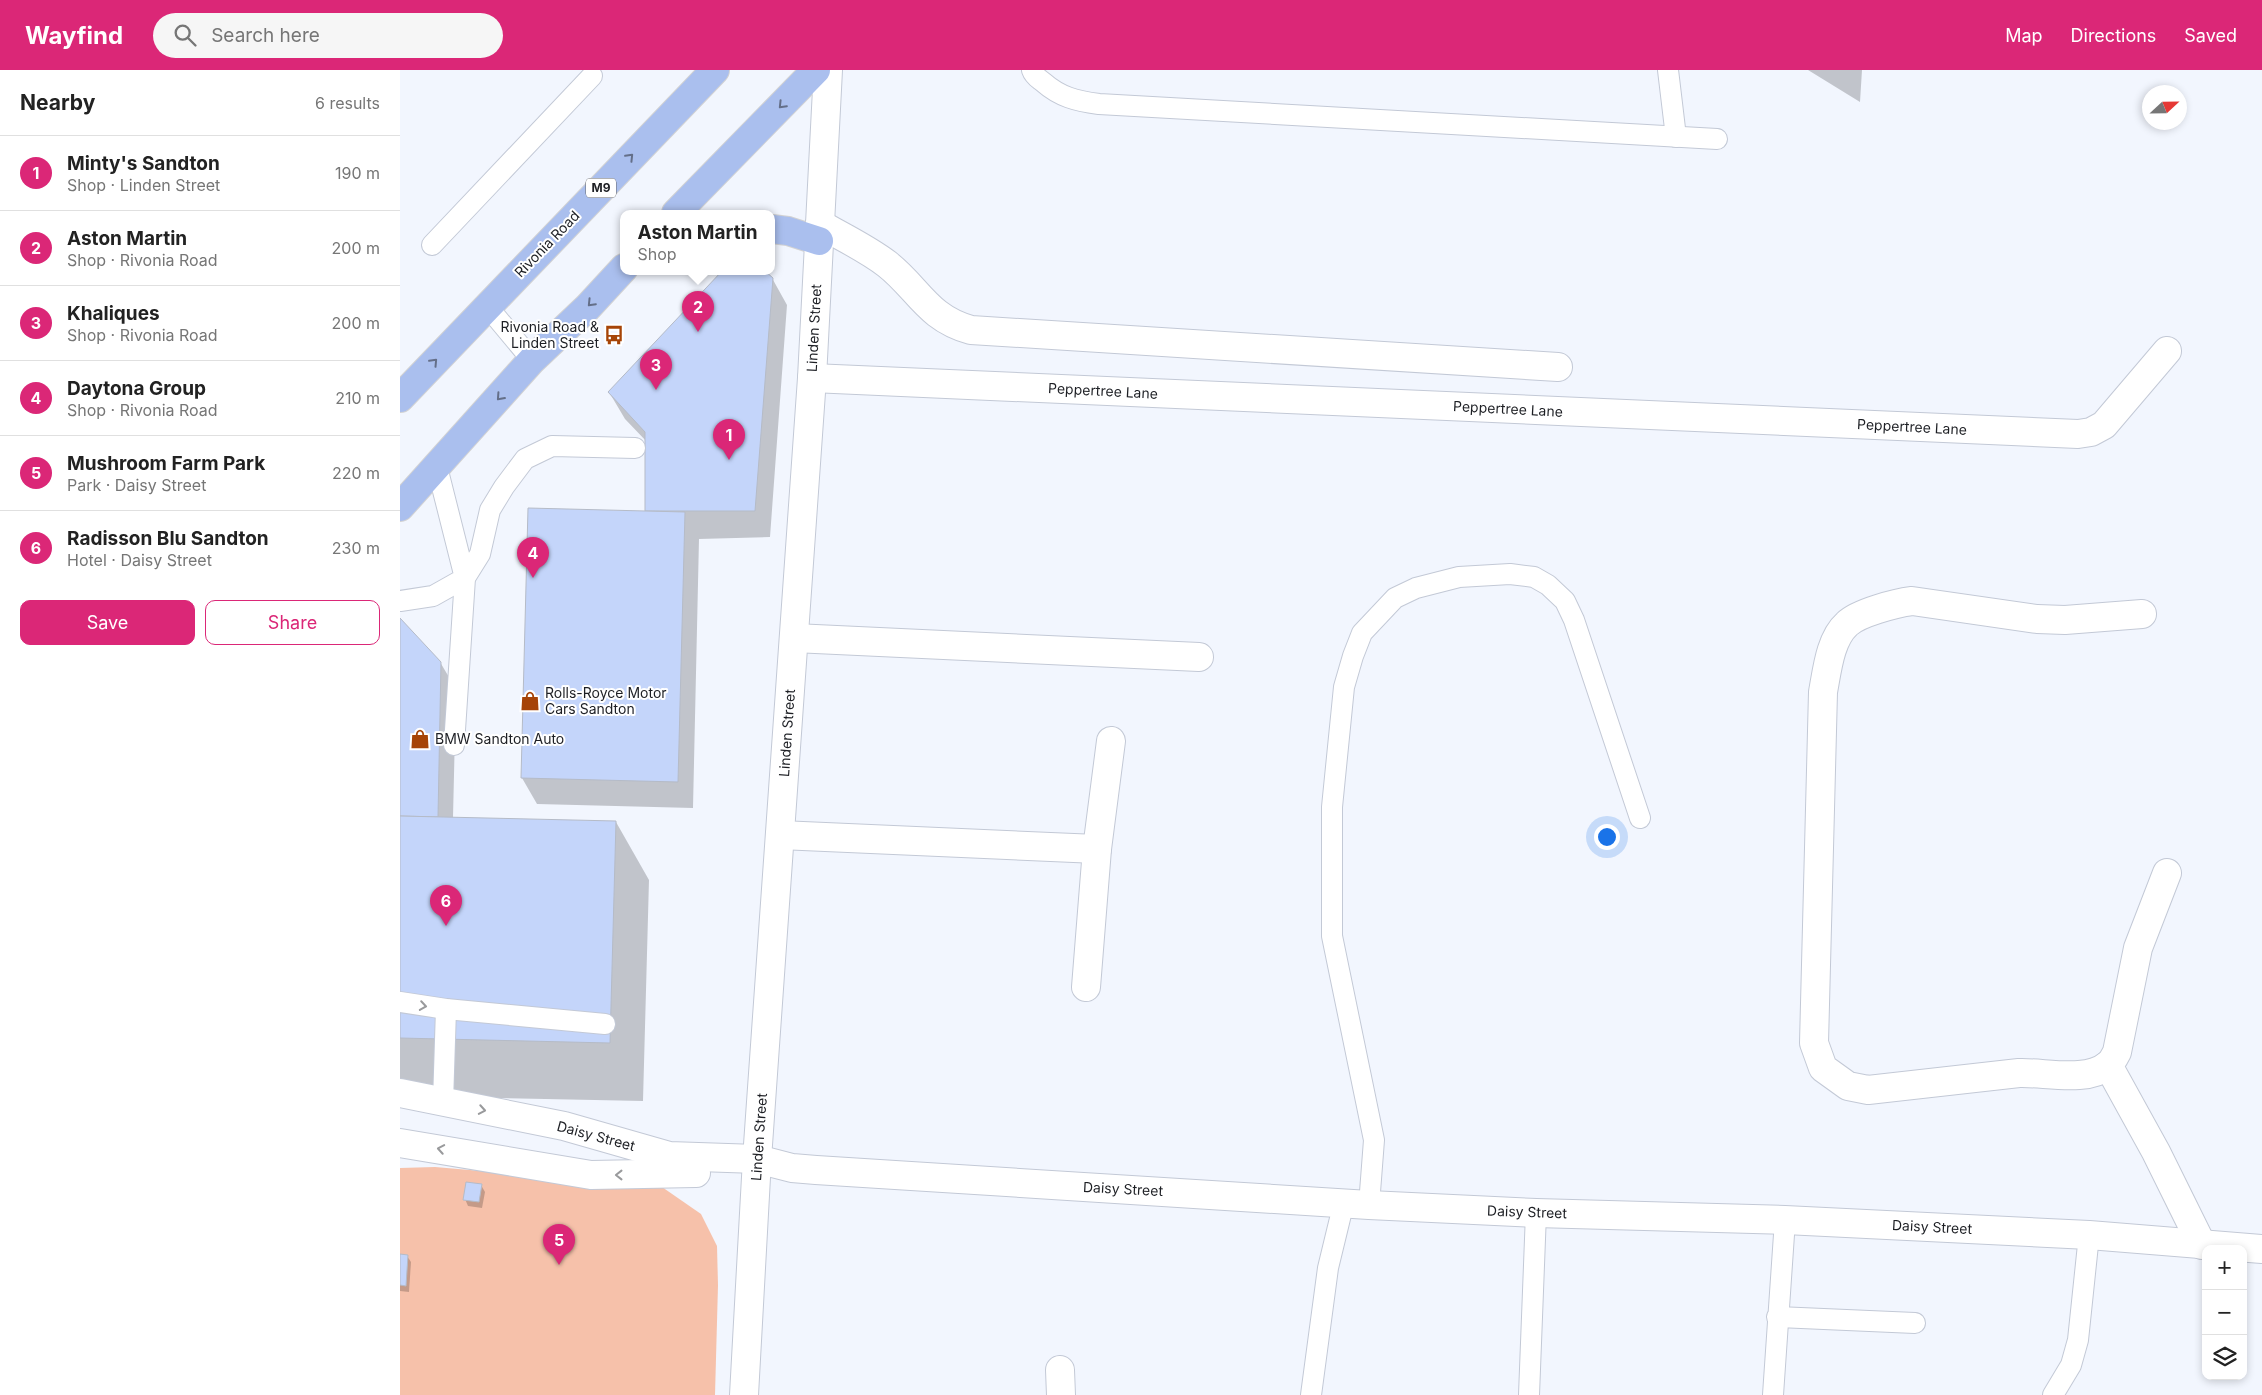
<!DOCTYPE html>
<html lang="en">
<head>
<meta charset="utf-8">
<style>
  :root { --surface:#fff; --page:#f6f6f6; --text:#222; --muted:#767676; --line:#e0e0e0; --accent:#db2777 }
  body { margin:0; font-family:Inter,sans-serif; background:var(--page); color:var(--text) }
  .controls { position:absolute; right:15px; bottom:15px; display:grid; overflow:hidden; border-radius:10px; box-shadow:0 2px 8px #0003 }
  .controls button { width:45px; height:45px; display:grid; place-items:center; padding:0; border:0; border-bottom:1px solid var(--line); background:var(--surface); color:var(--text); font:25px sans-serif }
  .compass { position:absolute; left:1742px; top:15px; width:45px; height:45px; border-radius:50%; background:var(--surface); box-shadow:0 2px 8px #0003; rotate:68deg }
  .you { position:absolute; left:1206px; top:766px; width:18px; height:18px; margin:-12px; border:4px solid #fff; border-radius:50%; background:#1a73e8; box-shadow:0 0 0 8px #1a73e833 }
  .badge { display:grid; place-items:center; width:32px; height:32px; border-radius:50%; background:var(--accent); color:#fff; font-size:16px; font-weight:700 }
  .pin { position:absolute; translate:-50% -41px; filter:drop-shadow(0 1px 2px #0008) }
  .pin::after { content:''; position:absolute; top:26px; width:18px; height:15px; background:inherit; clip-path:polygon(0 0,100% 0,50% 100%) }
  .popup { position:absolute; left:220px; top:140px; width:155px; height:65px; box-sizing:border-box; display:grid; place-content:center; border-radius:10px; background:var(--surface); filter:drop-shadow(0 1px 4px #0005); font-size:16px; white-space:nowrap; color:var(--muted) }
  .popup b { font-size:19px; color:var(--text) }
  .popup::after { content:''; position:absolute; left:50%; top:100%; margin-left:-10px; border:10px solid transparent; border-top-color:var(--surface) }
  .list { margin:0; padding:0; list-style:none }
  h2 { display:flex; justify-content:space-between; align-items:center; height:65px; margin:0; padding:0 20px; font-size:21px }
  h2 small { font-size:16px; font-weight:400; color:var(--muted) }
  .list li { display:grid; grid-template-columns:32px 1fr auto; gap:15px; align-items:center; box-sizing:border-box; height:75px; padding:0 20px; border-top:1px solid var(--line) }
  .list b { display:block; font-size:19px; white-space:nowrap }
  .list p { margin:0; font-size:16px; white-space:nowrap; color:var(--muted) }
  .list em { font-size:16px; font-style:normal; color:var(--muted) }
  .actions { display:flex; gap:10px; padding:15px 20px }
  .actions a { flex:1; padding:11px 0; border:1px solid var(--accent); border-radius:10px; text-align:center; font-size:18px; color:var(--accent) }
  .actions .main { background:var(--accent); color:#fff }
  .icon { flex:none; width:28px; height:28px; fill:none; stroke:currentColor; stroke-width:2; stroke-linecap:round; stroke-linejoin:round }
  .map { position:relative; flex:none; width:1862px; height:1325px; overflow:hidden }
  header { display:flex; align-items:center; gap:30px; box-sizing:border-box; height:70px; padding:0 25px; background:var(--accent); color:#fff }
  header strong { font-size:24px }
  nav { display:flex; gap:28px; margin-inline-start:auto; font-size:18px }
  .search { width:350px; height:45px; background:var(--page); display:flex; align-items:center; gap:12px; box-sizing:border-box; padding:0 18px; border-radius:28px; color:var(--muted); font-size:19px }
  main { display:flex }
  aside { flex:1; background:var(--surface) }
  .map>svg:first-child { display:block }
</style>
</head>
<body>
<header>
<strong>Wayfind</strong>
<div class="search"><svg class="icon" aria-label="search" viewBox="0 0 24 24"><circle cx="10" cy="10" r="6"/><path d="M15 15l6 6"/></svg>Search here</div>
<nav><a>Map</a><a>Directions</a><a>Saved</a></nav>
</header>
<main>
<aside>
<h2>Nearby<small>6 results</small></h2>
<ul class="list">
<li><span class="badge">1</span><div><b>Minty's Sandton</b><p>Shop · Linden Street</p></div><em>190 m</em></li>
<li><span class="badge">2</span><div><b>Aston Martin</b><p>Shop · Rivonia Road</p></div><em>200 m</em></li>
<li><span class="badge">3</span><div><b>Khaliques</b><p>Shop · Rivonia Road</p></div><em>200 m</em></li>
<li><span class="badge">4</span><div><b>Daytona Group</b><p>Shop · Rivonia Road</p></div><em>210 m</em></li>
<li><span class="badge">5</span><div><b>Mushroom Farm Park</b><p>Park · Daisy Street</p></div><em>220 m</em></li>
<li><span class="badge">6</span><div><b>Radisson Blu Sandton</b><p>Hotel · Daisy Street</p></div><em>230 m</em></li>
</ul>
<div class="actions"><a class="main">Save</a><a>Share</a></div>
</aside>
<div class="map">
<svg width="1862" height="1325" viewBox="0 0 1862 1325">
  <rect width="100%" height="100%" fill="#f2f6fe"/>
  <polygon fill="#f6c1aa" points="35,1097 262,1117 301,1144 317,1176 318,1215 315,1325 0,1325 0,1098"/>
  <g fill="#0003">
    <polygon points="1408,0 1462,0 1460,32"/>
    <polygon points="323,201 364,201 372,208 387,235 370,467 299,469 293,738 137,734 122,708 246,443 247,372 225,349 209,322"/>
    <polygon points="0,551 40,592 56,619 53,748 216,752 249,810 243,1031 0,1026"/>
    <polygon points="81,1115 85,1122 82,1138 68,1136 65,1129"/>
    <polygon points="0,1185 7,1186 11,1192 9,1222 0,1221"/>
  </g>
  <g fill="#c4d5fa" stroke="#b5bbc7">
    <polygon points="322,201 365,201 373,208 355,441 245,441 245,362 208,322"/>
    <polygon points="128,438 285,442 278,712 121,708"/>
    <polygon points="0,548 41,592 38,747 0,746"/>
    <polygon points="0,746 216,751 210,973 0,968"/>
    <polygon points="66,1112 82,1114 79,1132 63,1130"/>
    <polygon points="0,1184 8,1185 6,1216 0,1215"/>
  </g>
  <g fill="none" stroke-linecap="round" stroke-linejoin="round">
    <defs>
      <g id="lane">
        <path d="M 632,0 C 634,6 638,8 643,12 C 660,27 676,31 699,34 L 1317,69"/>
        <polyline points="1268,0 1276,67"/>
        <polyline points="32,175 192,6"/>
        <polyline points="87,236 132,290"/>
        <polyline points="0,531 33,526 65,508 37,397"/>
        <polyline points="54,675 65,508 80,484 90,440 104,417 125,389 152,376 235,378"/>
        <polyline points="0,932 46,939 205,954"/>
        <polyline points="43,1033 46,939"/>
        <polyline points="969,1135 974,1070 932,866 932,737 944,617 953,586 962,563 995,528 1016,518 1059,507 1110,504 1134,507 1148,515 1165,531 1174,550 1240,748"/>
        <polyline points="1377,1247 1515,1253"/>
        <polyline points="911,1325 928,1198 944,1132"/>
        <polyline points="1129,1325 1136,1143"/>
        <polyline points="1373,1325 1385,1150"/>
        <polyline points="1653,1325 1671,1295 1678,1270 1689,1165"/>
      </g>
      <g id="street">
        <path d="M 420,154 C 442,167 466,178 487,194 C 518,218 527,248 571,260 L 1158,297"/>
        <polyline points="412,308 1678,364 1691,362 1704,355 1767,281"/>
        <path d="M 1742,544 L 1665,550 L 1637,549 L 1512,531 C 1496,533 1458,543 1447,554 C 1430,569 1427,601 1423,622 L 1414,973 L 1423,998 L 1448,1016 L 1468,1020 L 1619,1003 C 1645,1002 1687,1013 1708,995 C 1712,992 1715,986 1717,982 L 1738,878 L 1767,803"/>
        <polyline points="394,568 799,587"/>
        <polyline points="380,765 697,779"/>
        <polyline points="686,917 697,779 711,671"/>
        <polyline points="1708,995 1756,1082 1802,1175"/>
        <polyline points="0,1023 164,1056 269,1086 357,1089 392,1098 416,1100 969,1135 1136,1143 1385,1150 1689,1165 1862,1179"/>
        <polyline points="0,1073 191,1105 296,1103"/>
        <polyline points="660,1300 661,1325"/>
        <polyline points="344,1325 357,1089 412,308 428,0"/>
      </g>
      <g id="primary">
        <polyline points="276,143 416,0"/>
        <polyline points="372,159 388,161 419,171"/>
        <polyline points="0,328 315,0"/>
        <polyline points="0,437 132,290 188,237 224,198"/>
      </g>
    </defs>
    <use href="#lane" stroke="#c3c9d6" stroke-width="22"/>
    <use href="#street" stroke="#c3c9d6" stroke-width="30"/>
    <use href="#primary" stroke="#d2d2d3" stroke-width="30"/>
    <use href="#lane" stroke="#fff" stroke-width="20"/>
    <use href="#street" stroke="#fff" stroke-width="28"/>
    <use href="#primary" stroke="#aabfee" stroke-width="28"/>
  </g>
  <defs><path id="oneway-chevron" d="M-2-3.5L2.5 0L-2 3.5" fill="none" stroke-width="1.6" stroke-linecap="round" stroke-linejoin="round" transform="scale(1.25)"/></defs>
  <g stroke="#646f89">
    <use href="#oneway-chevron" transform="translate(382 35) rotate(134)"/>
    <use href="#oneway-chevron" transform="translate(230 87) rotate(-46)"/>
    <use href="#oneway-chevron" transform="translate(191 233) rotate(134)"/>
    <use href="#oneway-chevron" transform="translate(34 292) rotate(-47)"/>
    <use href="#oneway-chevron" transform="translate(100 327) rotate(132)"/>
  </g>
  <g stroke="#999a9c">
    <use href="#oneway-chevron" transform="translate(23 936) rotate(9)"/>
    <use href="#oneway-chevron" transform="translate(82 1040) rotate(10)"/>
    <use href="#oneway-chevron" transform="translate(41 1079) rotate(-170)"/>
    <use href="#oneway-chevron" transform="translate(219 1105) rotate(180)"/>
  </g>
  <defs>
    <symbol id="bus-bare" viewBox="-9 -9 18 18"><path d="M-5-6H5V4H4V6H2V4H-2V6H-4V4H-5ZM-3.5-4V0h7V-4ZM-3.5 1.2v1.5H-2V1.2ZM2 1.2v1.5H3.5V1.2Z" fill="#a64407" stroke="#fff" stroke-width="2.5" paint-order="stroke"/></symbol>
    <symbol id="shop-bare" viewBox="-9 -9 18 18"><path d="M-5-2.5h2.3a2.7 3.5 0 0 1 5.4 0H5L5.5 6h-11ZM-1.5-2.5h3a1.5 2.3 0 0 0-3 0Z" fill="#a64407" stroke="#fff" stroke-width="2.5" paint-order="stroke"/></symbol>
  </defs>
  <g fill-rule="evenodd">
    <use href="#bus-bare" x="200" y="251" width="28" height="28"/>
    <use href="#shop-bare" x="116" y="617" width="28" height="28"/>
    <use href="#shop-bare" x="6" y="655" width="28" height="28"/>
  </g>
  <g text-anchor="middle" stroke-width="4" stroke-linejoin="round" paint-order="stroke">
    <rect fill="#fff" stroke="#616266" stroke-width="1" x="186" y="108.5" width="30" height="19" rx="4"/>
    <g font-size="12" font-weight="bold" fill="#1d1f24">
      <text x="201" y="122">M9</text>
    </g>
    <g font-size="14" fill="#1d1f24" stroke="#fff">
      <text transform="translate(147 174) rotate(-46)" y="5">Rivonia Road</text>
      <text transform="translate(414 258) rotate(-87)" y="5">Linden Street</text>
      <text transform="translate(703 321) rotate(3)" y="5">Peppertree Lane</text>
      <text transform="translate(1108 339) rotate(3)" y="5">Peppertree Lane</text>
      <text transform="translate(1512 357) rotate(3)" y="5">Peppertree Lane</text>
      <text transform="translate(387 663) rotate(-86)" y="5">Linden Street</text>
      <text transform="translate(196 1066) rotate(15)" y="5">Daisy Street</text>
      <text transform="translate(359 1067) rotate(-86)" y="5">Linden Street</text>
      <text transform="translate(723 1119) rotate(3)" y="5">Daisy Street</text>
      <text transform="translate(1127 1142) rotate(2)" y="5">Daisy Street</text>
      <text transform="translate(1532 1157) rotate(3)" y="5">Daisy Street</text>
    </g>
    <g font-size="14" fill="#1d1f24" stroke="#fff" text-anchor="start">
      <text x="199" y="262" text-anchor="end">Rivonia Road &amp;<tspan x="199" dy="16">Linden Street</tspan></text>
      <text x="145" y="628">Rolls-Royce Motor<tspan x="145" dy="16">Cars Sandton</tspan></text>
      <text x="35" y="674">BMW Sandton Auto</text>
    </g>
  </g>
</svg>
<div class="controls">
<button>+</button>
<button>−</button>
<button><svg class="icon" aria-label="layers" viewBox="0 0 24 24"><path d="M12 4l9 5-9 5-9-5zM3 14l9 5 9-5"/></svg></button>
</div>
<svg class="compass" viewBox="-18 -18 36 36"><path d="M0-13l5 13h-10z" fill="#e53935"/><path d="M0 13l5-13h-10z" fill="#767676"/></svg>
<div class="you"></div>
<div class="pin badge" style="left:329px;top:390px">1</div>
<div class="pin badge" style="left:298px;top:262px">2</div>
<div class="popup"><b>Aston Martin</b>Shop</div>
<div class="pin badge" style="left:256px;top:320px">3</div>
<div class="pin badge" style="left:133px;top:508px">4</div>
<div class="pin badge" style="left:159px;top:1195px">5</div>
<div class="pin badge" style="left:46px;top:856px">6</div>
</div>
</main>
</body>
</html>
